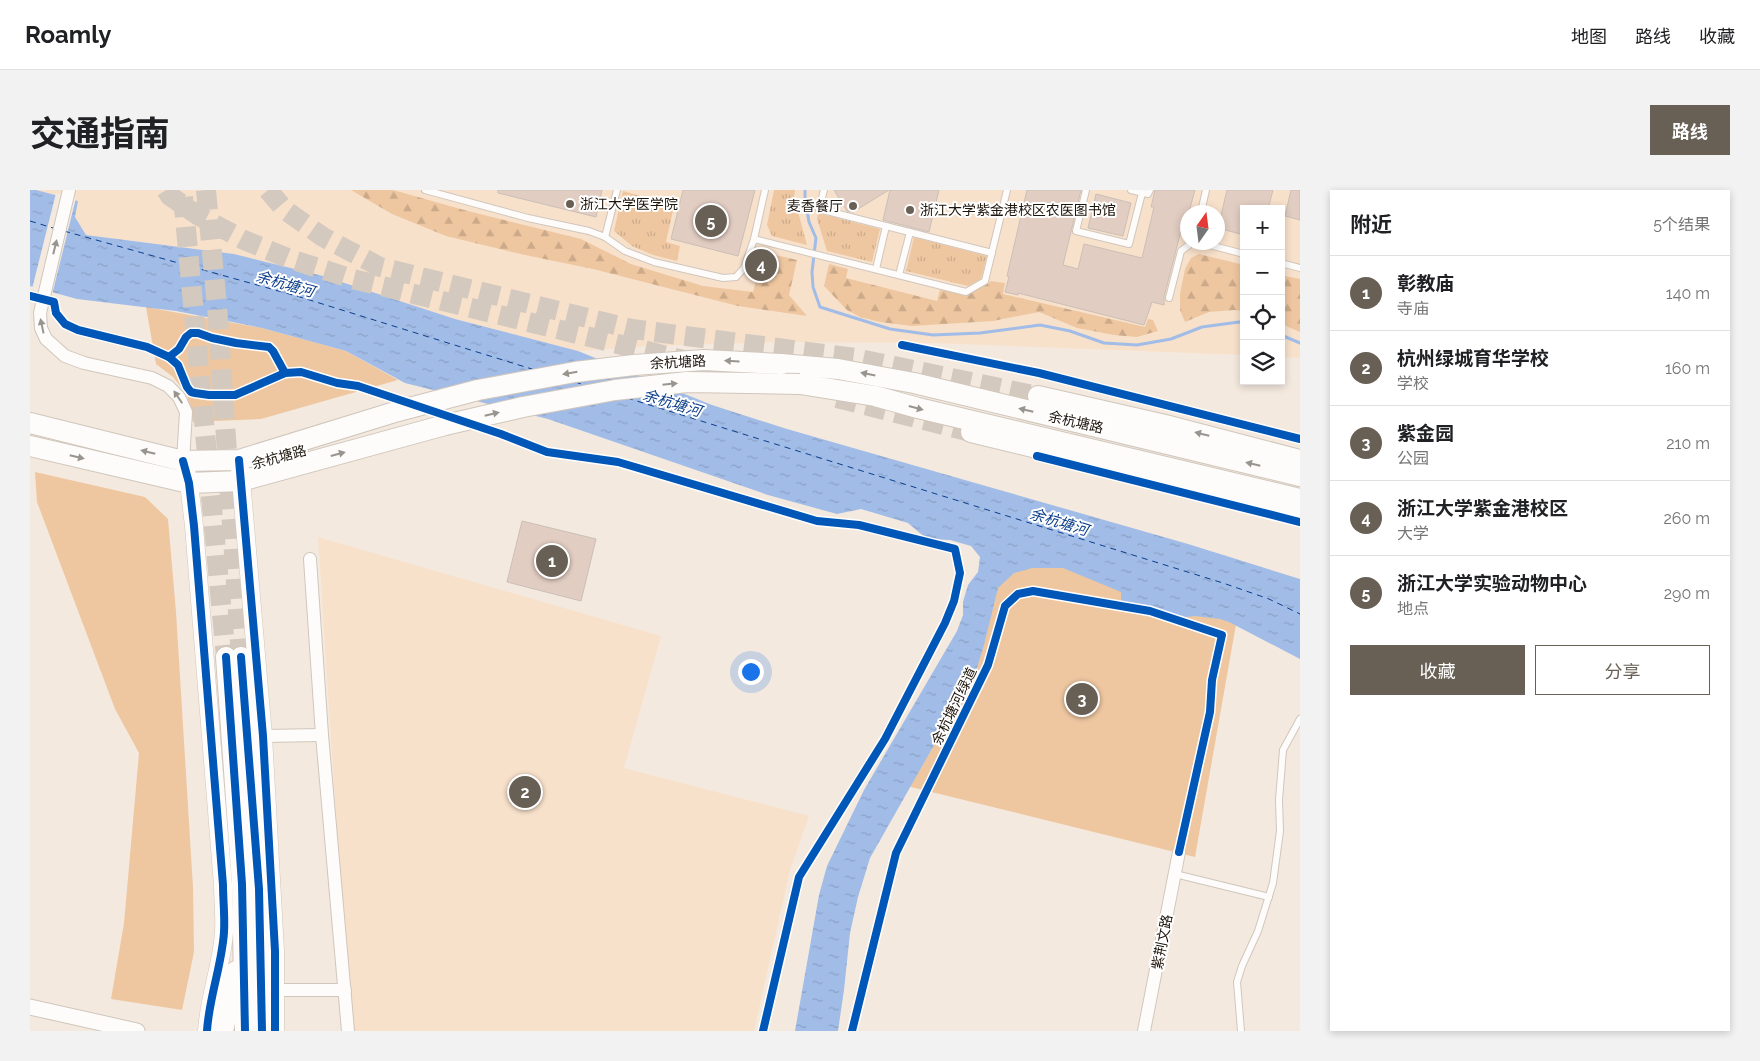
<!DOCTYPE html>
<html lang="zh">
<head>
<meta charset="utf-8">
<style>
  :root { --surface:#fff; --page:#f2f2f2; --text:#202124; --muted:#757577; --line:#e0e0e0; --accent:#685f55 }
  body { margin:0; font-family:Raleway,"Noto Sans SC",sans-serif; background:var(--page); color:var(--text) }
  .controls { position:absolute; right:15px; top:15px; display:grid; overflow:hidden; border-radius:0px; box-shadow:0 2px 8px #0003 }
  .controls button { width:45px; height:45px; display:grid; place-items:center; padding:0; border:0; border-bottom:1px solid var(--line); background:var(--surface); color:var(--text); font:25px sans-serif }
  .compass { position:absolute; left:1150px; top:15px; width:45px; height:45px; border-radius:50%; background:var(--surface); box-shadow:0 2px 8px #0003; rotate:14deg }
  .you { position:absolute; left:720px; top:481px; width:18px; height:18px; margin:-12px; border:4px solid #fff; border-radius:50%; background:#1a73e8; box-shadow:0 0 0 8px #1a73e833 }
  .badge { display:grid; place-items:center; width:32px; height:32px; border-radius:50%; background:var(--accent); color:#fff; font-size:16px; font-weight:700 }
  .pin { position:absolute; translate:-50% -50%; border:2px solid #fff; box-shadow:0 1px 5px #0006 }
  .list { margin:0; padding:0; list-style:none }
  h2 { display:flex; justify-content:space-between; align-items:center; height:65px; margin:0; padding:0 20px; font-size:21px }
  h2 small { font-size:16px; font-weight:400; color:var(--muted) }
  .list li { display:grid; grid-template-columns:32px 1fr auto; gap:15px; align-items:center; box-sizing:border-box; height:75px; padding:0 20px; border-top:1px solid var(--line) }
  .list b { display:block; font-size:19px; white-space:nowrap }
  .list p { margin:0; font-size:16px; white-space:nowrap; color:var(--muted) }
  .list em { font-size:16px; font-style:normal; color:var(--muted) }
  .actions { display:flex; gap:10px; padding:15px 20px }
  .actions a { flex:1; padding:11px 0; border:1px solid var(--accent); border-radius:0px; text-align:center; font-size:18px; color:var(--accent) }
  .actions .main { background:var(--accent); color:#fff }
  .icon { flex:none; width:28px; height:28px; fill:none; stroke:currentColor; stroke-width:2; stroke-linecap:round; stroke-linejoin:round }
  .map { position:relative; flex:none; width:1270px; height:841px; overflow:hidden; border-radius:0px }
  header { display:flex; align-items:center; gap:30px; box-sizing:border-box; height:70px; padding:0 25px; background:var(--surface); border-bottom:1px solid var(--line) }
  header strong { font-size:24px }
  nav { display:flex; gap:28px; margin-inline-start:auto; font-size:18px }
  .intro { display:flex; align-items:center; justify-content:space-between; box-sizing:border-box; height:120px; padding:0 30px }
  h1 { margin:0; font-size:35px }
  .button { padding:12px 22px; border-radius:0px; background:var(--accent); color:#fff; font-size:18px; font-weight:700 }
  main { display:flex; gap:30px; padding:0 30px }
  aside { flex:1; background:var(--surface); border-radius:0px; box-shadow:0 2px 8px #0003 }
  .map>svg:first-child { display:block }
</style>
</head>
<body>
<header>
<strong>Roamly</strong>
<nav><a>地图</a><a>路线</a><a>收藏</a></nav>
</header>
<div class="intro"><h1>交通指南</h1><a class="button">路线</a></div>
<main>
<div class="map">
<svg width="1270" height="841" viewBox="0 0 1270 841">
  <defs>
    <pattern id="grass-tufts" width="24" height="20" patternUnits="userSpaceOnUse" patternTransform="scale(1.25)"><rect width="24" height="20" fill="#eec7a1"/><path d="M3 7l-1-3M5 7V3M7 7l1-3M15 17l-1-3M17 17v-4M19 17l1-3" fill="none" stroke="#ccaa89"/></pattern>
    <pattern id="forest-firs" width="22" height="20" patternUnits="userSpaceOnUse" patternTransform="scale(1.25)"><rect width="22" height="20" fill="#eec7a1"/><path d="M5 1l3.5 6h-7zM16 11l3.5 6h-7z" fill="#ccaa89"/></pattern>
    <pattern id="water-ripples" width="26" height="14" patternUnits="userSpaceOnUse" patternTransform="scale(1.25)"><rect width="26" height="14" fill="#a1bce7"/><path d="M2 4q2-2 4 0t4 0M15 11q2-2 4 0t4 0" fill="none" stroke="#8aa1c5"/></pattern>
  </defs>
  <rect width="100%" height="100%" fill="#f4e9de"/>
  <g fill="#f8e1cb" fill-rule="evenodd">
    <path d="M 6,0 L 1270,0 L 1270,168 L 1251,167 L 1251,19 L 1214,19 L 1214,165 L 905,153 L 746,152 L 621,156 L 548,161 L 425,129 L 293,86 L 204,64 L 56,45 L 45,27 ZM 1158,22 L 1188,22 L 1188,52 L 1158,52 Z"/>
    <polygon points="288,347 631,446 594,578 779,626 760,680 724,841 320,841"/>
  </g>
  <g fill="url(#grass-tufts)">
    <polygon points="744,0 765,0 764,7 777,55 742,46 737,35"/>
    <polygon points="593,1 644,16 636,52 650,56 647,71 623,65 602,56 584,41"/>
    <polygon points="788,23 850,39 842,72 797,61 787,29"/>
    <polygon points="884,47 957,66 951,89 938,96 876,81"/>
  </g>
  <g fill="url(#forest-firs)">
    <polygon points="321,0 363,0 434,20 551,49 601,74 673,96 723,102 733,62 767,70 759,105 777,126 708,116 563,79 495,65 416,46 362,24"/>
    <polygon points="1169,64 1214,75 1214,121 1204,120 1179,122 1155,132 1150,120 1150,104 1155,79 1161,68"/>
    <polygon points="799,74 818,79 816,88 907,111 910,100 936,105 959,93 960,91 975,93 973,104 1115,137 1118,129 1123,130 1128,141 1107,147 1084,145 1047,138 1009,122 963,131 882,136 850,132 830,127 817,120 794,96"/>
    <polygon points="1251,85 1270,89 1270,142 1251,134"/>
  </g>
  <g fill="#eec7a1">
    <polygon points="116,117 232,138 316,161 368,190 231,229 163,232 157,205 143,187 126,174"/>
    <polygon points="5,282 115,307 138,329 146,422 163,697 164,762 152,820 81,809 94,733 109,563 85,519 7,312"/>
    <polygon points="999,357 1208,423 1165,667 873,595 965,391"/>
  </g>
  <polygon fill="url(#water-ripples)" points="0,0 6,0 48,11 45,27 56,45 204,64 293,86 425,129 548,161 682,215 757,239 1158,354 1270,389 1270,469 1199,432 1190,429 1165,426 1147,428 1091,414 1091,402 1033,378 1002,378 984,383 968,398 954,455 946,481 840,668 828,707 820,743 814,800 808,841 765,841 789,705 797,676 834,600 927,441 933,425 933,412 938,395 948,382 950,367 941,356 920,350 897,349 878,333 831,319 807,324 738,305 518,229 375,193 316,161 232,138 146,121 47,109 0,96"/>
  <polygon fill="#f4e9de" points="26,3 46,8 22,105 2,99"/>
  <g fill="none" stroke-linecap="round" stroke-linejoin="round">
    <g stroke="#a1bce7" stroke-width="3">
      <polyline points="775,0 775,9 779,32 786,48 782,82 783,97 790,117 860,139 903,145 950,143 1010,135 1040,141 1074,153 1107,155 1141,149 1172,137 1209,132 1214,133"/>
      <polyline points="1251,145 1270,153"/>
    </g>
    <g stroke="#0c3e8b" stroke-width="1" stroke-dasharray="6 5" stroke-linecap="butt">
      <polyline points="0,31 23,38"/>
      <polyline points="34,41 270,107 505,180"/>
      <polyline points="545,192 555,195"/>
      <polyline points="597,208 1193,393 1239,409 1270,424"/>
    </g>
  </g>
  <g fill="#e2cdc2" stroke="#cabfb7">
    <polygon points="468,0 572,0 566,27 468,3"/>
    <polygon points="653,0 725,0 708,66 641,49"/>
    <polygon points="804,0 859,0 823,22 817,21"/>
    <polygon points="860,0 909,0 899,42 853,30"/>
    <polygon points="997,0 1051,0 1033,75 1048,79 1054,54 1112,68 1124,17 1121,17 1125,0 1165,0 1159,22 1158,22 1158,26 1155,25 1134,107 1134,115 1122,112 1114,135 988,103 988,105 975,102 979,87 977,86"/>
    <polygon points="1197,0 1243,0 1238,19 1214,19 1214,45 1188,38"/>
    <polygon points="1261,0 1270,0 1270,30 1255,26"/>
    <polygon points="1066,4 1101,13 1093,46 1058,38"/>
    <polygon points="492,331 566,349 551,411 477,392"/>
  </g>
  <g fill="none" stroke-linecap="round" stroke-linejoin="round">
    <g stroke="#d4c9be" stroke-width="20" stroke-dasharray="20 10" stroke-linecap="butt">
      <polyline points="136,0 140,6 169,26 214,50 260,69 323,89 731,189"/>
      <polyline points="176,0 187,116 211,467"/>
      <polyline points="238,0 255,20 293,47 350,77 602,139 825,168 1008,206"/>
      <polyline points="153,7 196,467"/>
      <polyline points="807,208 941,242"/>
    </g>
    <defs>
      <g id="service">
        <polyline points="395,0 498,28 559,41 575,47 595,61 624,72 693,88 706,87 714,78 724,49"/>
        <polyline points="735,0 724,49 936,102 955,91 977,0"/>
        <polyline points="794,0 789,19 962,63"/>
        <polyline points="1056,0 1046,41 1099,54 1112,3"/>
        <polyline points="1101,0 1118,4 1120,0"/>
        <polyline points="1171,22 1176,0"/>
        <polyline points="575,47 587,0"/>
        <polyline points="1168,52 1214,64"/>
        <polyline points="1251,73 1270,78"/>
        <polyline points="846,79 856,36"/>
        <polyline points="869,85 880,42"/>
        <polyline points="1139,108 1151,61 1163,52"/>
        <polyline points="1145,684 1239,707"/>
        <polyline points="1211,841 1207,792 1212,776 1228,741 1243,693 1250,641 1249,610 1253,560 1270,529"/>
      </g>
      <g id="minor">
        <polyline points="39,0 10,123 11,138 16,149 35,166 54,173 122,188 138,196 149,207 156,222 153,271"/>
        <polyline points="280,369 292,545 318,841"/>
        <polyline points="233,546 292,545"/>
        <polyline points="246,800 315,800"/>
        <polyline points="1114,841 1149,662"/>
      </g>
      <polyline id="tertiary" points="0,817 107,841"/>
      <g id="secondary">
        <polyline points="210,278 233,546 245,761 245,841"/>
        <path d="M 156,281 L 159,293 L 164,336 L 193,695 C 193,710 195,726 194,742 C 192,775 179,807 177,841"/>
      </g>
      <g id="primary">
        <polyline points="751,174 808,179 884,193 1270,286"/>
        <polyline points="770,194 845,206 888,218 1270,309"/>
        <polyline points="0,233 153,271 209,270 368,221"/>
        <polyline points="0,256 159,293 211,291 415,235"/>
      </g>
      <g id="trunk">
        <polyline points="1008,206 1135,235 1270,270"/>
        <polyline points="941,242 1270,322"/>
        <polyline points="196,467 212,694 215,841"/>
        <polyline points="211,467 229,699 232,841"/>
        <polyline points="193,841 206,781"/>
      </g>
    </defs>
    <use href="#service" stroke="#d0c6bc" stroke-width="8"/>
    <use href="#minor" stroke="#d0c6bc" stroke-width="14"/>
    <use href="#tertiary" stroke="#d0c6bc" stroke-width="17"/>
    <use href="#secondary" stroke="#d0c6bc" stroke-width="19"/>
    <use href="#primary" stroke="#d0c6bc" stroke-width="22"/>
    <use href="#trunk" stroke="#d0c6bc" stroke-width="22"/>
    <use href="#service" stroke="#fdfcfa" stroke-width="6"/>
    <use href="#minor" stroke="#fdfcfa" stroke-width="12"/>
    <use href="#tertiary" stroke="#fdfcfa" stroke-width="15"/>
    <use href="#secondary" stroke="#fdfcfa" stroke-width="18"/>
    <use href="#primary" stroke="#fdfcfa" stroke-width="20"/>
    <use href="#trunk" stroke="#fdfcfa" stroke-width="20"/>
    <defs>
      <g id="primary-bridge">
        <polyline points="368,221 448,200 545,182 604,175 674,170 751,174"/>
        <polyline points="415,235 493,217 585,200 657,192 770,194"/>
      </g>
    </defs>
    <use href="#primary-bridge" stroke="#d0c6bc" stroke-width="22" stroke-linecap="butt"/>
    <use href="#primary-bridge" stroke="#fdfcfa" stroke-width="20"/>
    <defs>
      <g id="cycleway">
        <polyline points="0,106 24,112 26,123 35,134 48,140 117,157 139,167 148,175 157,197 161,202 165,203 179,205 205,205 255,183 271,182 307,193 328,196 471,244 517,262 588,272 787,331 829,335 925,359 930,383 924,411 915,433 855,549 769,687 733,841"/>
        <polyline points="872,155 1009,183 1270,249"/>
        <polyline points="139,167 149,159 156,147 161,143 168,143 182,148 206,153 239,157 243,161 255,183"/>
        <polyline points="1007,266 1270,332"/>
        <polyline points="209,270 233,546 245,761 245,841"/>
        <path d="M 153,271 L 159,293 L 164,336 L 193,695 C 193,710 195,726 194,742 C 192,775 179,807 177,841"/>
        <polyline points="196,467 212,694 215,841"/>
        <polyline points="211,467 229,699 232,841"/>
        <polyline points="822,841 866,663 958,475 975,416 988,404 1003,401 1120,421 1192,445 1182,490 1180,522 1149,662"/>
      </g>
    </defs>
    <use href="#cycleway" stroke="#fff" stroke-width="11"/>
    <use href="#cycleway" stroke="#0057b8" stroke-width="8"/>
  </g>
  <defs><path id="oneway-solid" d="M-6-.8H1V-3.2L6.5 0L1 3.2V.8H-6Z" transform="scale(1.25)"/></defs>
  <g fill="#98948e">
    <use href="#oneway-solid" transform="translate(25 57) rotate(-76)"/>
    <use href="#oneway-solid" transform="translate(12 136) rotate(-102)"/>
    <use href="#oneway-solid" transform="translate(702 171) rotate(-177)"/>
    <use href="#oneway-solid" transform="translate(540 183) rotate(170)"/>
    <use href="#oneway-solid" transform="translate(838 184) rotate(-169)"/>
    <use href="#oneway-solid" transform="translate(640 194) rotate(-6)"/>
    <use href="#oneway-solid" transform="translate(148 207) rotate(-124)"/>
    <use href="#oneway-solid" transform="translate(886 218) rotate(15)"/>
    <use href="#oneway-solid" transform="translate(996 220) rotate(-167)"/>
    <use href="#oneway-solid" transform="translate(462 224) rotate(-13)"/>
    <use href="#oneway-solid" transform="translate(1172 244) rotate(-166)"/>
    <use href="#oneway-solid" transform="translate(118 262) rotate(-166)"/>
    <use href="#oneway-solid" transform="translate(308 264) rotate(-15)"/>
    <use href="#oneway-solid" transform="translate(47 267) rotate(13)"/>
    <use href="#oneway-solid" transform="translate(1223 274) rotate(-167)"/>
  </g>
  <g fill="#685f55" stroke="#fff" stroke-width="2">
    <circle cx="540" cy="14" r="5"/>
    <circle cx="823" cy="16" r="5"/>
    <circle cx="880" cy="20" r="5"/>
  </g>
  <g text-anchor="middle" stroke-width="4" stroke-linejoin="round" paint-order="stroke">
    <g font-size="14" fill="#1d140b" stroke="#fff" text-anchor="start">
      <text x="550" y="19">浙江大学医学院</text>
      <text x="813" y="21" text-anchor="end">麦香餐厅</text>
      <text x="890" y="25">浙江大学紫金港校区农医图书馆</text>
    </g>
    <g font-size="14" fill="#1d140b" stroke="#fff">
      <text transform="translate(648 172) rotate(-3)" y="5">余杭塘路</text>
      <text transform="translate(1046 232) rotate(13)" y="5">余杭塘路</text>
      <text transform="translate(249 267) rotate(-15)" y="5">余杭塘路</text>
      <text transform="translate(924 516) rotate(-64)" y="5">余杭塘河绿道</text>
      <text transform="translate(1132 752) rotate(-79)" y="5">紫荆文路</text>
    </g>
    <g font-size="15" font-style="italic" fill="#0c3e8b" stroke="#fff">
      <text transform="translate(255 94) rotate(16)" y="5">余杭塘河</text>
      <text transform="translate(642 213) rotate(17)" y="5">余杭塘河</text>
      <text transform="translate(1029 332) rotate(17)" y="5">余杭塘河</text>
    </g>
  </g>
</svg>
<div class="controls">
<button>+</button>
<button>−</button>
<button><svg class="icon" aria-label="locate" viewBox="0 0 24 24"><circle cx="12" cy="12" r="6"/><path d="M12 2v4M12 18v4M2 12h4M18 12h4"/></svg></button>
<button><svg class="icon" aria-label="layers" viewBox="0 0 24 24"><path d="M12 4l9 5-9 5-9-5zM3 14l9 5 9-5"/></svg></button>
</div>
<svg class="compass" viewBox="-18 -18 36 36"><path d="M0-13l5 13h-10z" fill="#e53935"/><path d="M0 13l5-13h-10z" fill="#757577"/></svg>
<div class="you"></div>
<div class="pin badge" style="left:522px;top:371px">1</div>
<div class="pin badge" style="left:495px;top:602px">2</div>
<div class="pin badge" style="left:1052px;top:509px">3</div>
<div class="pin badge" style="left:731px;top:75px">4</div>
<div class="pin badge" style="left:681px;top:31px">5</div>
</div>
<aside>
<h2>附近<small>5个结果</small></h2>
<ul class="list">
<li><span class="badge">1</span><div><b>彰教庙</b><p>寺庙</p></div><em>140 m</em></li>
<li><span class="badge">2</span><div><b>杭州绿城育华学校</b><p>学校</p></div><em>160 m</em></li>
<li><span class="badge">3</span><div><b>紫金园</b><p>公园</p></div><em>210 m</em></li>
<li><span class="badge">4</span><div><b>浙江大学紫金港校区</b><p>大学</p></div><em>260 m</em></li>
<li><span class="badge">5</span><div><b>浙江大学实验动物中心</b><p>地点</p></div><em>290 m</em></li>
</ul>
<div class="actions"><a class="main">收藏</a><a>分享</a></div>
</aside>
</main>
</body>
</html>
